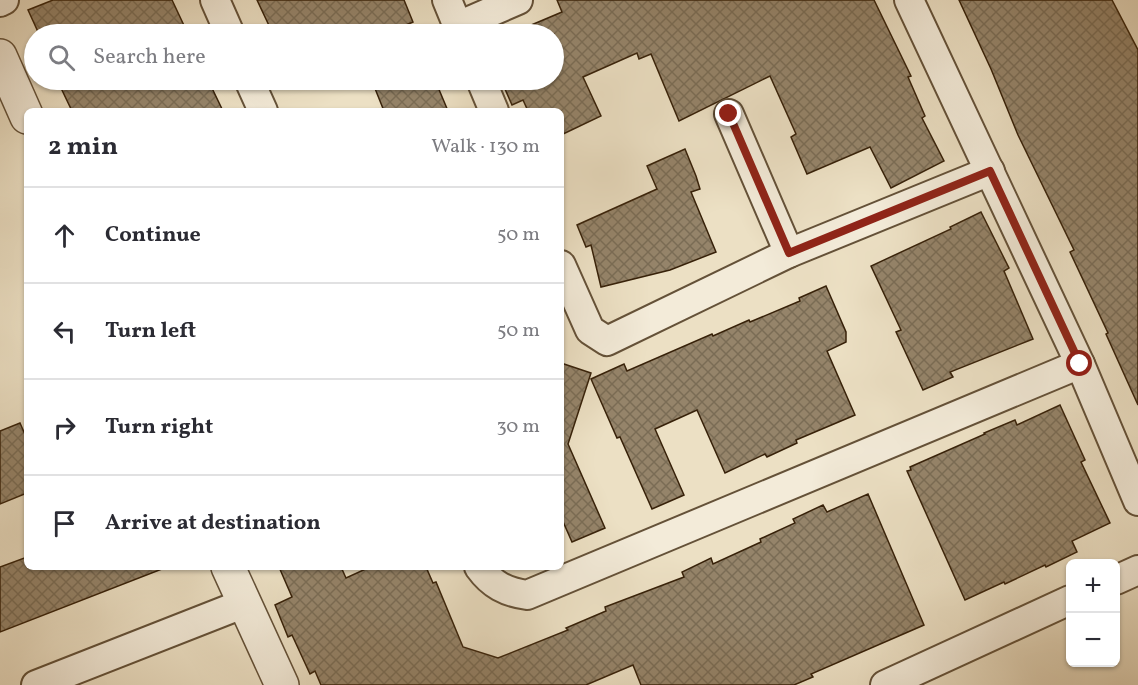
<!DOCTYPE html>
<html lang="en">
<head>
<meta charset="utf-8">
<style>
  :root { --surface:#fff; --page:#f7f7f7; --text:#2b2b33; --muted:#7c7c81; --line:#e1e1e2 }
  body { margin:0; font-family:Vollkorn,serif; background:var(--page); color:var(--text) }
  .controls { position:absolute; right:18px; bottom:18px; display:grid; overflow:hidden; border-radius:9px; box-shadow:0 2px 4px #0004 }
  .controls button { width:54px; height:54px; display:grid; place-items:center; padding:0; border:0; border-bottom:2px solid var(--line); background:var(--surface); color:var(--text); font:30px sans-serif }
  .stop { position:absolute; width:18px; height:18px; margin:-14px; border:4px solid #8f2418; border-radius:50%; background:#fff }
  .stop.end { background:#8f2418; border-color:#fff; box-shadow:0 2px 6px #0008 }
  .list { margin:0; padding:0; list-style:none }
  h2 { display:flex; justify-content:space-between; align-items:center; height:78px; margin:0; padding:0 24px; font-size:26px }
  h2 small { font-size:20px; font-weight:400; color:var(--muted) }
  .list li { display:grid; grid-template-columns:39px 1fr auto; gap:18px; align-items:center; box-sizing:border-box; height:96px; padding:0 24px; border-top:2px solid var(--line) }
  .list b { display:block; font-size:22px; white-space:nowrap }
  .list em { font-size:20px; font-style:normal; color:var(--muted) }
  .icon { flex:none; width:33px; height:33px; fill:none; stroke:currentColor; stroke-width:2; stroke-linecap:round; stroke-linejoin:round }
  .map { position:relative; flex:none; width:1138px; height:685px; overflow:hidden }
  .search { position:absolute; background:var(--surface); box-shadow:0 2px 4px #0004; left:24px; top:24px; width:540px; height:66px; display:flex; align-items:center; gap:15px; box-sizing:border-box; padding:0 21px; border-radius:33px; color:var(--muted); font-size:22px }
  .panel { position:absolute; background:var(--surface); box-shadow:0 2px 4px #0004; left:24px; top:108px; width:540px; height:462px; border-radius:9px }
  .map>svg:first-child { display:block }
</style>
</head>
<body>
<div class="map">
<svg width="1138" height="685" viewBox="0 0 1138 685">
  <defs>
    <pattern id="building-cross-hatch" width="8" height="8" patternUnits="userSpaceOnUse" patternTransform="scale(1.5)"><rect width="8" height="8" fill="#95846a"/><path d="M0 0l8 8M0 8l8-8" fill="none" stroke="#7a6c55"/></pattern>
  </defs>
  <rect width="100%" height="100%" fill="#ece0c4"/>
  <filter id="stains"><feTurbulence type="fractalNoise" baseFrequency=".00333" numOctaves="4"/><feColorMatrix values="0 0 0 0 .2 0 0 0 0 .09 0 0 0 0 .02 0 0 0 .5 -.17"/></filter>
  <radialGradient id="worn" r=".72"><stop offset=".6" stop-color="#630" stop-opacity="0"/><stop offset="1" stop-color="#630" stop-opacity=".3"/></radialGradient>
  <g fill="url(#building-cross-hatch)" stroke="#372109" stroke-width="1.5">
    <polygon points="53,0 172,0 188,34 39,34 28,10"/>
    <polygon points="257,0 404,0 413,22 385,34 273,34"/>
    <polygon points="557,0 874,0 911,76 908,77 925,116 922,118 944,161 891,188 870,147 807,174 791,137 796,134 770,76 679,121 651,54 639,59 637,53 583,77 601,116 561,135 561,111 528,111 523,100 512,105 501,80 554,80 554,34 510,34 562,12"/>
    <polygon points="959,0 1112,0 1138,50 1138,405 1106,334 1108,333 1070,252 1074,250 1018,135 991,69"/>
    <polygon points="52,80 208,80 223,111 72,111 60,86 56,88"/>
    <polygon points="390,80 435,80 448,111 384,111 374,86"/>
    <polygon points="685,149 696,176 700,189 691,192 716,252 670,270 601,287 591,245 586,247 577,225 657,189 647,166"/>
    <polygon points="981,212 1009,268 1004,271 1033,339 950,372 953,377 923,390 896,332 901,330 871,266 951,229 950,227"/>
    <polygon points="826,286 846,332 846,342 827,351 855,415 796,440 797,443 767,457 765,454 725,473 697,410 655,429 684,495 652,509 620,437 617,438 591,379 624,364 627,371 712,334 713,336 749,320 750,322 800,301 799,298"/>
    <polygon points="561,363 591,373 568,444 605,528 572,542 561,517"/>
    <polygon points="1060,405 1085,460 1081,462 1110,523 1072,541 1077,552 1046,567 1045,565 1005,584 1004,582 965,600 907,471 911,470 910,467 985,434 984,433 1015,420 1017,425"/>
    <polygon points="20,423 27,439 27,493 0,504 0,431"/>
    <polygon points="868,494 924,625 811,674 813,677 794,685 641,685 633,665 586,685 321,685 315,671 310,674 292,635 288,637 275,605 292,597 279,567 341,567 346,578 370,567 426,567 433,583 436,582 463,647 498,658 568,630 566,628 606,611 605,607 684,577 682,572 711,558 713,564 761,542 760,539 795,523 793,519 823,505 827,512"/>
    <polygon points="27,557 27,567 162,567 162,569 0,632 0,567"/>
  </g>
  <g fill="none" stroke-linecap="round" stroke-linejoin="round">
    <defs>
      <g id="minor">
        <polyline points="215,0 230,34"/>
        <polyline points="447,0 461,34"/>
        <polyline points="909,0 1080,364 1138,501"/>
        <polyline points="0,2 4,0"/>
        <polyline points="458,26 518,0"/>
        <polyline points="249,80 263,111"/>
        <polyline points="481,80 494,111"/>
        <polyline points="729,114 789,253"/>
        <polyline points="561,265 590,330 607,341 789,253 990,171"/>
        <path d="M 479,567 C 492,585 506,592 527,595 L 1080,364"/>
        <polyline points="1116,580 1138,570"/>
        <polyline points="36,685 245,603"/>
        <polyline points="885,685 1070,600"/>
      </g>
      <g id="tertiary">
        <polyline points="0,56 27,117"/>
        <polyline points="228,567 282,685"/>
      </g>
    </defs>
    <use href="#minor" stroke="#645138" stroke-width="32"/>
    <use href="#tertiary" stroke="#645138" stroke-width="36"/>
    <use href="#minor" stroke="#f3ebd9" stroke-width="28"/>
    <use href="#tertiary" stroke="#f3ebd9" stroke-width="33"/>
  </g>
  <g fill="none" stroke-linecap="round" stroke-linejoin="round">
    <polyline stroke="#8f2418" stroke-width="8" points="729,114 789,253 990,171 1080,364"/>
  </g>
  <rect width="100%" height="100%" filter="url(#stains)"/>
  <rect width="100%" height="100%" fill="url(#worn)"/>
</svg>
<div class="controls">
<button>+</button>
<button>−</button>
</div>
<div class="stop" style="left:1080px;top:364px"></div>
<div class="stop end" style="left:729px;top:114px"></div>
<div class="search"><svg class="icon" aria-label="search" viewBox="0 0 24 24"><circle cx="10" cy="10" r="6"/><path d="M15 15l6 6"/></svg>Search here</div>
<section class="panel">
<h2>2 min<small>Walk · 130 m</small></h2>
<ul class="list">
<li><svg class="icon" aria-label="ahead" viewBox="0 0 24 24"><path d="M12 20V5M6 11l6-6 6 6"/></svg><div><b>Continue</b></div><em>50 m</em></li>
<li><svg class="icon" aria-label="left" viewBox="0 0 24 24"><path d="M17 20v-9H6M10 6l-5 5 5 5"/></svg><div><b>Turn left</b></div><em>50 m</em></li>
<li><svg class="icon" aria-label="right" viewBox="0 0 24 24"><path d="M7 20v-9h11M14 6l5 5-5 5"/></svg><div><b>Turn right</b></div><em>30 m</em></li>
<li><svg class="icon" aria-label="arrive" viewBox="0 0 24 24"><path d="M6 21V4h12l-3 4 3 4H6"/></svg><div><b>Arrive at destination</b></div></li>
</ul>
</section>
</div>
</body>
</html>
